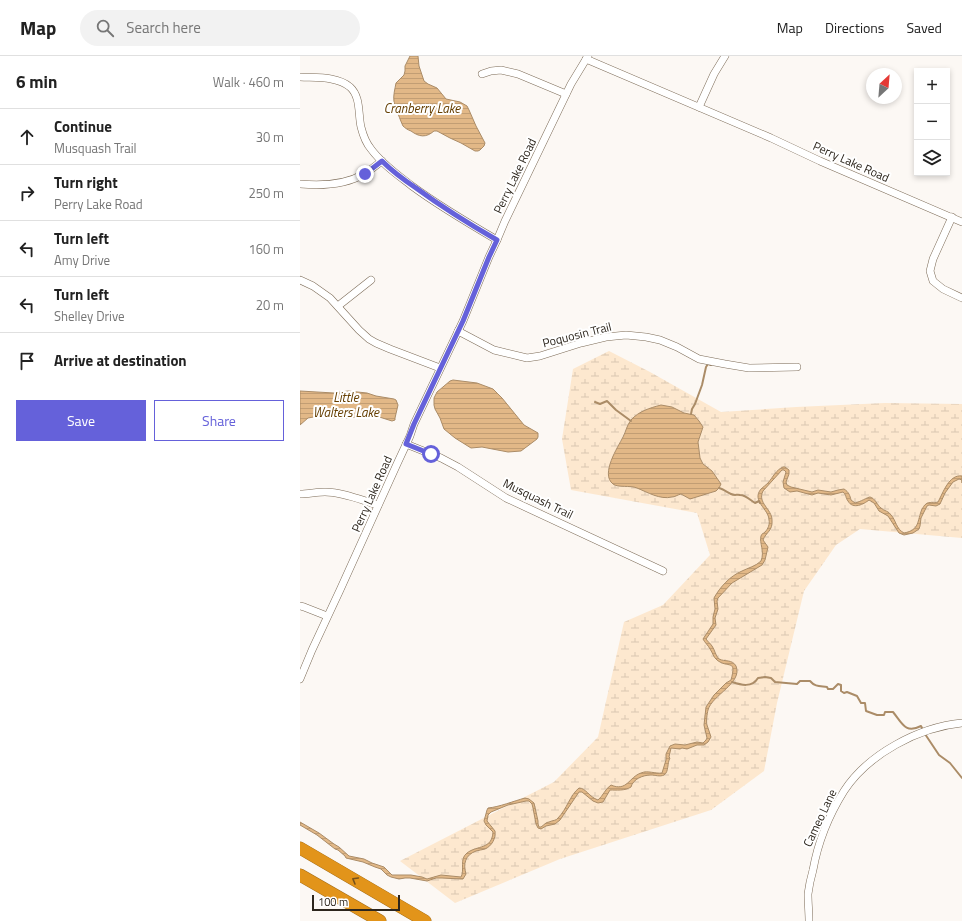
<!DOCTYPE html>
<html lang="en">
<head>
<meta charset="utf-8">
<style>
  :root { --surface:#fff; --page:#f2f2f2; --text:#222; --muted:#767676; --line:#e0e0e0; --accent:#6561da }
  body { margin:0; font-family:"Titillium Web",sans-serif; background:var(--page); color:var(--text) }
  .controls { position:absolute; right:12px; top:12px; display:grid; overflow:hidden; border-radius:0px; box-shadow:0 2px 6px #0003 }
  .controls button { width:36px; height:36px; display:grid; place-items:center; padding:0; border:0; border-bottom:1px solid var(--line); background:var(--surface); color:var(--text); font:20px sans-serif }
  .compass { position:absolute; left:566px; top:12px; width:36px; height:36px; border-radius:50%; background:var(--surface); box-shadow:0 2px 6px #0003; rotate:26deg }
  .scale { position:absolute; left:12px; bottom:10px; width:88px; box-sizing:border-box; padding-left:4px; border:2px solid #2c251c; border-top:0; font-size:11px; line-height:14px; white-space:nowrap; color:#2c251c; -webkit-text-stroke:3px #fff; paint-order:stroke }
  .stop { position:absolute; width:12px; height:12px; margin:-9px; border:3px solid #6561da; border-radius:50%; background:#fff }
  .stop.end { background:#6561da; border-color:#fff; box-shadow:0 1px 4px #0008 }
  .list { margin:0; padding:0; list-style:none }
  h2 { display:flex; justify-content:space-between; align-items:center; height:52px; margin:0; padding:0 16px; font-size:17px }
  h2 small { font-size:13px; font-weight:400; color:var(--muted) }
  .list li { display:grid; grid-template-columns:26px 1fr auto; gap:12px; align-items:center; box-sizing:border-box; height:56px; padding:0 16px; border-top:1px solid var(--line) }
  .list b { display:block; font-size:15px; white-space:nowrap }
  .list p { margin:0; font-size:13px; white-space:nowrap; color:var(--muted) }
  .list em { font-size:13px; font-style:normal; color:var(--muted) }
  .actions { display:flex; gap:8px; padding:12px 16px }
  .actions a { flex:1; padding:9px 0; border:1px solid var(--accent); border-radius:0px; text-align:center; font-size:14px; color:var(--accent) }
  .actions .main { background:var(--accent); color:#fff }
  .icon { flex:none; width:22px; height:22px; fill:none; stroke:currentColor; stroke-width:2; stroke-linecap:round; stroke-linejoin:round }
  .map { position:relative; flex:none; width:662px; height:865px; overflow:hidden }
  header { display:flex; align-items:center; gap:24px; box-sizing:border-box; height:56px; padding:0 20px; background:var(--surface); border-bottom:1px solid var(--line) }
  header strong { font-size:19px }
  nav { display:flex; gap:22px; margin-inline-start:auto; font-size:14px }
  .search { width:280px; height:36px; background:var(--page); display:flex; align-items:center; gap:10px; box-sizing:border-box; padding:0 14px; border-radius:22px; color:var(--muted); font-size:15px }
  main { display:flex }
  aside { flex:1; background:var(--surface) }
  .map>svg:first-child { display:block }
</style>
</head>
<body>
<header>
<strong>Map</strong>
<div class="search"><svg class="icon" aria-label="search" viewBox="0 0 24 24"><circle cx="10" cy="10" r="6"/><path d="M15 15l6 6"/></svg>Search here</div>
<nav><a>Map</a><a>Directions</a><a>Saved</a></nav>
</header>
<main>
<aside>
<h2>6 min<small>Walk · 460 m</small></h2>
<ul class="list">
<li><svg class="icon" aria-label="ahead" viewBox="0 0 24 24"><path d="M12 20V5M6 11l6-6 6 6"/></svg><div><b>Continue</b><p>Musquash Trail</p></div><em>30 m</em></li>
<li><svg class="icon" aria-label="right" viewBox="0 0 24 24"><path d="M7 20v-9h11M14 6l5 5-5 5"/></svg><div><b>Turn right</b><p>Perry Lake Road</p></div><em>250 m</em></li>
<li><svg class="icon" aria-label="left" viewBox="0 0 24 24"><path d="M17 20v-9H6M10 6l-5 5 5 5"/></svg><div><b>Turn left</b><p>Amy Drive</p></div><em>160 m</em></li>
<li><svg class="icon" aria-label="left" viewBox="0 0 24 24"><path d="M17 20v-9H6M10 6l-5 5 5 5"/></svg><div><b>Turn left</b><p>Shelley Drive</p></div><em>20 m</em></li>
<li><svg class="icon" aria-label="arrive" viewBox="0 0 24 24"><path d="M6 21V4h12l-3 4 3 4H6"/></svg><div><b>Arrive at destination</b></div></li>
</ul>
<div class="actions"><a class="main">Save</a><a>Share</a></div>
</aside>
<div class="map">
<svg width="662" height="865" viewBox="0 0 662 865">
  <defs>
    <pattern id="wetland-marsh" width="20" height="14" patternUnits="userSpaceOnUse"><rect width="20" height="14" fill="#fde8cf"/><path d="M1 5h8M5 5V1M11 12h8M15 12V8" fill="none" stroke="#d9c7b1"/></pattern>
    <pattern id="water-rules" width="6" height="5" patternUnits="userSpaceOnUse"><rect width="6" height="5" fill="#e2b887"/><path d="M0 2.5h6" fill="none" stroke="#c29e74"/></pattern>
  </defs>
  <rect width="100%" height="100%" fill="#fcf8f4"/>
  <path fill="url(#wetland-marsh)" fill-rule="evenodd" d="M 309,295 L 350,316 L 421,356 L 496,351 L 585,347 L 662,348 L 662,482 L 560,473 L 536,489 L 504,535 L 477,647 L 464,715 L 411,754 L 260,803 L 155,847 L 100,805 L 254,726 L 298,681 L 324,566 L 363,549 L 410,499 L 397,457 L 271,434 L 262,383 L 273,313 ZM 359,350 L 372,351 L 384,357 L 395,360 L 403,371 L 398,386 L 400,402 L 403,408 L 412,415 L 420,428 L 412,437 L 399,439 L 390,443 L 381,438 L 370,442 L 350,438 L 335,431 L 316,430 L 308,417 L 310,407 L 326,373 L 354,351 Z"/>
  <g fill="url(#water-rules)" stroke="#ab8c67">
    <path d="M 110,0 L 118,0 L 119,10 L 124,25 L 128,28 L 137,32 L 146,43 L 160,46 L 167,50 L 169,54 L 176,70 L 185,87 L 184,90 L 180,94 L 178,95 L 175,95 L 161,87 L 150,82 L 137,75 L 134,75 C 126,82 119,81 111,75 C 108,74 105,72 103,70 C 101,66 95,50 94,46 C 93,39 95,33 96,27 L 104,19 L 105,15 L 105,10 Z"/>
    <polygon points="153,324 177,327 193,333 202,342 224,369 238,377 238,381 237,383 221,395 208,396 182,391 171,392 155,382 144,373 140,362 135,353 134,349 134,342 137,336 150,325"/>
    <polygon points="0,335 34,337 48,335 67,337 76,340 94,343 96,344 98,349 95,362 95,364 92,365 73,359 47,362 34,362 19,360 8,362 0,369"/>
    <path d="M 361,349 L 372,351 L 384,357 L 394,359 L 399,365 L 403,371 L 398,386 L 400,402 L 403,408 L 412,415 L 421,428 L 419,432 L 416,435 L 390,443 L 381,438 C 377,439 375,441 372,441 C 360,444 347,436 337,432 C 330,429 318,432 313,428 C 300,418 318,391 323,381 C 326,375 327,369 331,364 C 339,355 350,352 361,349 Z"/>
    <path d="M 483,411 L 485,411 L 489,414 L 489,418 L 486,426 L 487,429 L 491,431 L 512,436 L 518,434 L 531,436 L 538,434 L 544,433 C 549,436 550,440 551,444 L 555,447 C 560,446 568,441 570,441 C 575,442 577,449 581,452 C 584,455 589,455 591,459 C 596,464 596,473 604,477 C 620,474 617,465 622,453 C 623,452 624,449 626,448 C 629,445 634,448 638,446 C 643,437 649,418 662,420 L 662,427 L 662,424 L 659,423 L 653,426 L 645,437 L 640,448 L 636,450 L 629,449 L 627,450 L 621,462 L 620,470 L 619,473 L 613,477 L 604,479 L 599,477 L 588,460 L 579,455 L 574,447 L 569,444 C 564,448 553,454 548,445 C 545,441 547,440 543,436 L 531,439 L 518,437 L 512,439 L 497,435 L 490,436 L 484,432 L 483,426 L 486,416 L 484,414 L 482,414 L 463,435 C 457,447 472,453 472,464 C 473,475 466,476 463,484 L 468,491 L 465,504 L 462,509 L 432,527 L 418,542 L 417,545 L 418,553 L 415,562 L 416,569 L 406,583 C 408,586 410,587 412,590 C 415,594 415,599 419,603 C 425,606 432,603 436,610 C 443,627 412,639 408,654 C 407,658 406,666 407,669 C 408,673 410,677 411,681 L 408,686 L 404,689 L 397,689 L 387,693 L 382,692 L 380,693 L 371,692 L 369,701 L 370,702 C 367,707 369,716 364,719 C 360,721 355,719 351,719 C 343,719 333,723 331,731 C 325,735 316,734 310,734 L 303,746 L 298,747 L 293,745 L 282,736 L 279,736 L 260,764 L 255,768 L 246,770 L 241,773 L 238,772 L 236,768 L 233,752 L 232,748 L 229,745 L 226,745 L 208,749 L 191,756 L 188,759 L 187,765 L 195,775 C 196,782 192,790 185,793 C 182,794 179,794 176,795 C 165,799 163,808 166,818 L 163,823 L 161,823 L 142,822 L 136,822 L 127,825 L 110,822 L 105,822 L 99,823 L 91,821 L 87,819 L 81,813 L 75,811 L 63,806 L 46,802 L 45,800 L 38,794 L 35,793 L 17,779 L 0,769 L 0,766 L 19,777 L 34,788 L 39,791 L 49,800 L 64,803 L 72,807 L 84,811 L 92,819 L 111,819 L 122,821 L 127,823 L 141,819 L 161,821 C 165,814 159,803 167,797 C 177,789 192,794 193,776 L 186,769 L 184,765 L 187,754 L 188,752 C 199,751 214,745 225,742 L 229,743 L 234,747 L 238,765 L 238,768 L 239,771 L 241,771 C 244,769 246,766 249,766 C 253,764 256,765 258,762 C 267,753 270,739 279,732 C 286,732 289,741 298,744 C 303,740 305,733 311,729 C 327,736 329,721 341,717 C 348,714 355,718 362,717 L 366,704 L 366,698 L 370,690 L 375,688 L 385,689 L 397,686 L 403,687 L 406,684 L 407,682 L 404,669 L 406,651 L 414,639 L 426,627 L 431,624 C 437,602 428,613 417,604 C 413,601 413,597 410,593 C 408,589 405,587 403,583 L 413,568 L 413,561 L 415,553 L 414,542 C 420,531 430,520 442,515 C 448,512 456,510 461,505 C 465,495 459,487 461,480 C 462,477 463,478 465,476 C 468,473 470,468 469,464 C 469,453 451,445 461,433 C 463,431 466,429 468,427 C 473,421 476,414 483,411 Z"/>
  </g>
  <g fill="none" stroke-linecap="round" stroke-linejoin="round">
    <g stroke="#ab8c67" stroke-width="2">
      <polyline points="295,346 300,348 307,345 316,354 331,365"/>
      <polyline points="391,358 392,353 395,348 402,329 406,311 408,308 411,309"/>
      <path d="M 419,432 C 423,433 427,436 431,438 C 435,440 437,438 440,439 C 446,439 450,444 455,447 L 459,445 L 460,447"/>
      <path d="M 432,626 C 441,629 452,632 458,622 L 465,621 L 471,622 L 475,626 L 497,628 L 500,625 L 510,625 C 515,631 520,630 527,631 L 528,633 L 533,633 L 538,628 L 541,629 L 541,635 L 544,637 L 547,636 L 557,640 L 561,647 L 565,647 L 566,655 L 577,659 L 584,659 L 585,656 L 593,656 C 602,667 605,678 621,670 L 623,674"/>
      <polyline points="625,678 639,699 650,707 662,722"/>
    </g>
    <defs>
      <g id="minor">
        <polyline points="286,3 471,82 520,105 662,166"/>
        <polyline points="182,18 191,15 201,14 218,18 266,38"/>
        <path d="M 0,21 C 16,22 37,20 50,31 C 61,41 58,58 61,71 C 63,79 66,87 71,93 C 82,108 98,119 112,130 C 139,150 168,167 197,184"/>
        <polyline points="399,51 414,18 425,0"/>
        <path d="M 0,128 C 22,130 45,129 64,118 C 71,114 76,109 82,105"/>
        <polyline points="652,161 633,203 630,215 633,225 643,233 662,242"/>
        <polyline points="0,224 13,230 30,242 59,274 69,283 76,287 90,293 140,312"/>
        <polyline points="38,250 71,224"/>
        <polyline points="158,275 194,294 227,302 240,300 281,287 306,281 326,279 346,281 360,284 377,291 399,303 425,308 449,312 497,311"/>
        <polyline points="106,388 141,402 158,411 206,442 363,515"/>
        <path d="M 0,438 C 8,438 17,436 25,436 C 43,436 61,444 78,449"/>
        <polyline points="0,550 4,551 27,560"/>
        <polyline points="0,623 12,594 40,534 97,408 110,380 114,368 163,265 189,201 197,184 205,165 271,28 288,0"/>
        <path d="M 509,865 C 509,856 508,847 508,838 C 509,830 511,821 513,814 C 518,786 529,759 544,735 C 568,698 619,671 662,667"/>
      </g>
      <g id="motorway">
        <polyline points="0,792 125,865"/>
        <polyline points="0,819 80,865"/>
      </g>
    </defs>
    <use href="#minor" stroke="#7d6c58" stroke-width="8"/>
    <use href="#motorway" stroke="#a26d1b" stroke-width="13"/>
    <use href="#minor" stroke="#fff" stroke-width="7"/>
    <use href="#motorway" stroke="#e2941a" stroke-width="12"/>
  </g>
  <defs><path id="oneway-chevron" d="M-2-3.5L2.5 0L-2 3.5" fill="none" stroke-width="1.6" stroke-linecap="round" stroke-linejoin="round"/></defs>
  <use stroke="#75511b" href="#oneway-chevron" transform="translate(55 824) rotate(-150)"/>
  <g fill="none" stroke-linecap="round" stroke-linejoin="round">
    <path stroke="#6561da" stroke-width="5" d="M 65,118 L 82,105 C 92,115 104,124 116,132 C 142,151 169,168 197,184 L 189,201 L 163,265 L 114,368 L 106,388 L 131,398"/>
  </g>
  <g text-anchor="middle" stroke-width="4" stroke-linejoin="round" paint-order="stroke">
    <g font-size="12" fill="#2c251c" stroke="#fff">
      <text transform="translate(551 106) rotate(24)" y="4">Perry Lake Road</text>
      <text transform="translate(215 120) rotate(-64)" y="4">Perry Lake Road</text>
      <text transform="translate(277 279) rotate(-14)" y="4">Poquosin Trail</text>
      <text transform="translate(72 438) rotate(-66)" y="4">Perry Lake Road</text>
      <text transform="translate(238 443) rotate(26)" y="4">Musquash Trail</text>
      <text transform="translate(520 762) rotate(-65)" y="4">Cameo Lane</text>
    </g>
    <g font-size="13" font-style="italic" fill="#653e00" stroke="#fff">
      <text x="122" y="57">Cranberry Lake</text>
      <text x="46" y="346">Little<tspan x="46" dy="15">Walters Lake</tspan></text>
    </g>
  </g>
</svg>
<div class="controls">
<button>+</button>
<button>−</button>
<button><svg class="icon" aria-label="layers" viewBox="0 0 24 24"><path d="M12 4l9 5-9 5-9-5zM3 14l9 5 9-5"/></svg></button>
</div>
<svg class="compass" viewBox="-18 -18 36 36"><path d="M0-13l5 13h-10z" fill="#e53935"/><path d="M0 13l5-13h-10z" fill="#767676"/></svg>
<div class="scale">100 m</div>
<div class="stop" style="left:131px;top:398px"></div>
<div class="stop end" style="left:65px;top:118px"></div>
</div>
</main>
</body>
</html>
